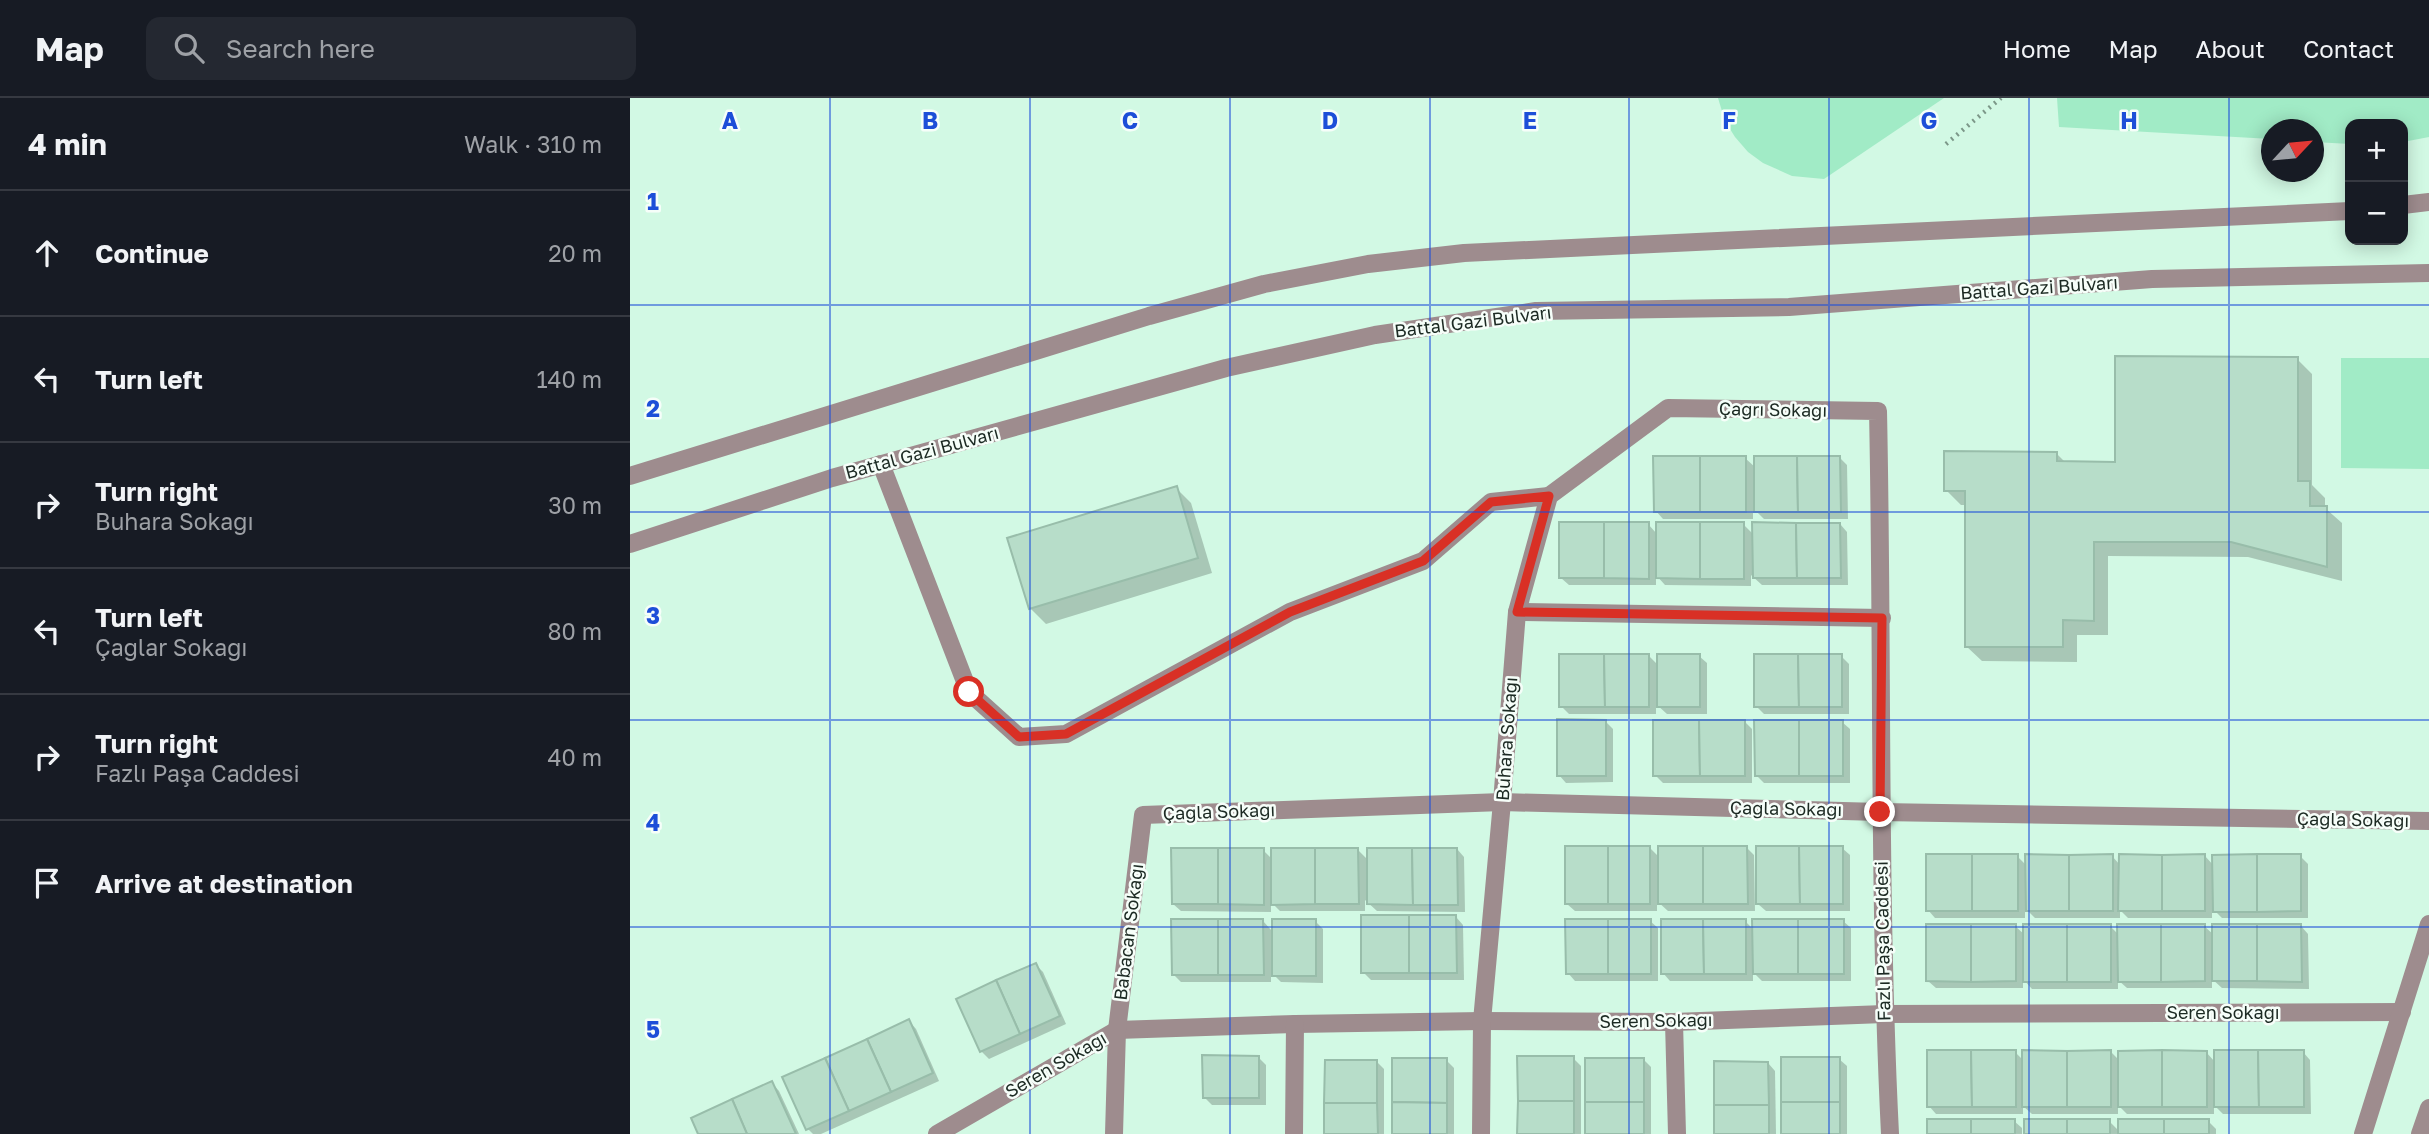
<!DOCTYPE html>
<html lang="en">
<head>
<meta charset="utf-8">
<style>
  :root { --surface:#171b24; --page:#242831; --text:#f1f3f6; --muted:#9ea1a6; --line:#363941 }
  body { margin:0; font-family:"Golos Text",sans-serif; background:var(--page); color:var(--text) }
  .controls { position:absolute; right:21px; top:21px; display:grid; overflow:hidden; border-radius:14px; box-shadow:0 4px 18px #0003 }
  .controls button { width:63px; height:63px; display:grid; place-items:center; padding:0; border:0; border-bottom:2px solid var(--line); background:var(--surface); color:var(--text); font:35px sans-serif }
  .compass { position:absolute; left:1631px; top:21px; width:63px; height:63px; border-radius:50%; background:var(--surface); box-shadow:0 4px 18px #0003; rotate:64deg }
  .stop { position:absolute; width:21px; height:21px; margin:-16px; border:5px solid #d93025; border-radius:50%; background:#fff }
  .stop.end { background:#d93025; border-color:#fff; box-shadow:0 2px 7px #0008 }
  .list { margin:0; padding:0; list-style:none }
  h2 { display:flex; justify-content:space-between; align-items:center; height:91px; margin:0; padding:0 28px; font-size:30px }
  h2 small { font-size:23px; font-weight:400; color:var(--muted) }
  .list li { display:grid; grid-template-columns:46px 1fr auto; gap:21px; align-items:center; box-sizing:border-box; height:126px; padding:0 28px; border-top:2px solid var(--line) }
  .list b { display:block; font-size:26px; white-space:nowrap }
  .list p { margin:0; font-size:23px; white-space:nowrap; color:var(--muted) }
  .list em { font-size:23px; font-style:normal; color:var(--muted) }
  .icon { flex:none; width:38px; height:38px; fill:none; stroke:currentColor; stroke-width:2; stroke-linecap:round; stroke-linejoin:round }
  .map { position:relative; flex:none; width:1799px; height:1036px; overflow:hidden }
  header { display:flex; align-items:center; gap:42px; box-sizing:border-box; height:98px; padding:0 35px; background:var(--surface); border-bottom:2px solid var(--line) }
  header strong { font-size:33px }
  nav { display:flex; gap:38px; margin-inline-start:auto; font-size:24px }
  .search { width:490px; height:63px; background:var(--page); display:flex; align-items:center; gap:18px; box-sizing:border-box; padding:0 24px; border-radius:14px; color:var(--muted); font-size:26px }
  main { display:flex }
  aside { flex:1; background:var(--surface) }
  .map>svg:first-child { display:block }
</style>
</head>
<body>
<header>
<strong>Map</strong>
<div class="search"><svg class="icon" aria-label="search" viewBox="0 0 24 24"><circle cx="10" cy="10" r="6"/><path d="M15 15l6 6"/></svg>Search here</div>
<nav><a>Home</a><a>Map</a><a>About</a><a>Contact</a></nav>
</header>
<main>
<aside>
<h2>4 min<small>Walk · 310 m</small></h2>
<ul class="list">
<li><svg class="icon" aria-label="ahead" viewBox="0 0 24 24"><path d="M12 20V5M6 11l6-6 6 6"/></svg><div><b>Continue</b></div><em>20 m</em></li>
<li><svg class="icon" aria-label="left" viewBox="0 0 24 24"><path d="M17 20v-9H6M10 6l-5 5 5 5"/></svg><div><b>Turn left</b></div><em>140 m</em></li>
<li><svg class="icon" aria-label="right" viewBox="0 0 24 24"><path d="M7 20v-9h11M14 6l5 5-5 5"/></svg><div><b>Turn right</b><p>Buhara Sokağı</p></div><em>30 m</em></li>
<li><svg class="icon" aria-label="left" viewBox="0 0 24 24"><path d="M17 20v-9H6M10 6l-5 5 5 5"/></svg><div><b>Turn left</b><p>Çağlar Sokağı</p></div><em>80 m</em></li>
<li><svg class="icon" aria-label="right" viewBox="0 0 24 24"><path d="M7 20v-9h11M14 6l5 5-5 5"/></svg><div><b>Turn right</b><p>Fazlı Paşa Caddesi</p></div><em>40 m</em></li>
<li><svg class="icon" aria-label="arrive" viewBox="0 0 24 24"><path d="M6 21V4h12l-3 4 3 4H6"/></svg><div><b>Arrive at destination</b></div></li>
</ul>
</aside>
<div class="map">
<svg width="1799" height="1036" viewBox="0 0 1799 1036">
  <rect width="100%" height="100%" fill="#d2f9e4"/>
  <g fill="#a1ebc6">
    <polygon points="1088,0 1314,0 1194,81 1162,78 1133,65 1118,54 1105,39 1095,23"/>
    <polygon points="1427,0 1799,0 1799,39 1773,44 1773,26 1720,26 1720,46 1684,44 1684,32 1642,32 1641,41 1429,29"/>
    <polygon points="1711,260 1799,260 1799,371 1711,370"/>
  </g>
  <g fill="#0003">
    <polygon points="1667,261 1682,276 1682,387 1695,400 1695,410 1712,425 1712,483 1618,459 1478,458 1478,537 1447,537 1447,564 1352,563 1336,548 1337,407 1331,407 1316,392 1426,355 1436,365 1487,365"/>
    <polygon points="1115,360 1126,370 1210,360 1217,367 1218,421 1134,421 1123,410 1123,421 1033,421 1026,413"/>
    <polygon points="546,390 561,405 582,475 416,526 400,510"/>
    <polygon points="1018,426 1027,436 1113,426 1124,437 1210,426 1217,434 1218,487 1132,487 1121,477 1121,488 1035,487 1026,477 1026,487 939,487 931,480"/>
    <polygon points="1019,558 1029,568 1069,558 1077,565 1077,616 1037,616 1026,606 1026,616 939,616 931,608"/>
    <polygon points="1211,558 1219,566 1219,616 1134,616 1126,608"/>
    <polygon points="975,623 983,631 983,684 936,685 929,677"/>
    <polygon points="1114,623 1122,631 1122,685 1033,685 1025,677"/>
    <polygon points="1212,624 1220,631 1220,685 1134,685 1126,677"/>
    <polygon points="1020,750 1030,760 1117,750 1124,757 1125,813 1038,813 1027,803 1027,813 945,813 937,806"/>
    <polygon points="1212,750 1220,757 1220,813 1136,813 1128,806"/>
    <polygon points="827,751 834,759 835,814 747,813 735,802 735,813 650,813 641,804 641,814 551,813 543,806 633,752 642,761 728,752 739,763"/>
    <polygon points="1387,758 1397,768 1482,758 1490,767 1575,758 1584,768 1670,758 1678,766 1678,820 1592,820 1582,810 1582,820 1498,820 1490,812 1490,820 1405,820 1395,810 1395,820 1305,820 1298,812"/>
    <polygon points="826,819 833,827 834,882 741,882 733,874"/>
    <polygon points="633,823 643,834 685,823 693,831 693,885 651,884 641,874 641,884 551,884 544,877"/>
    <polygon points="1020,823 1028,830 1028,883 945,883 938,875"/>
    <polygon points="1115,823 1124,832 1213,823 1221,830 1221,883 1132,883 1123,874 1123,883 1040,883 1033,875"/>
    <polygon points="1385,828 1395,837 1480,828 1489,837 1574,828 1584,837 1671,828 1678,836 1679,891 1592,890 1582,881 1582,890 1497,890 1488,882 1488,891 1402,891 1393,881 1393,890 1306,890 1298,883"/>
    <polygon points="406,867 413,874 436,926 359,961 351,953"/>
    <polygon points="279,923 286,931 309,983 191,1036 183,1036 178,1031"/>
    <polygon points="1385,954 1394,963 1481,954 1490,963 1576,954 1585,964 1673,954 1680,962 1681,1016 1593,1016 1584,1007 1584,1016 1497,1016 1488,1007 1488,1016 1402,1016 1393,1008 1393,1016 1306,1016 1299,1008"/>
    <polygon points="628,959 636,967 636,1007 582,1007 574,999"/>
    <polygon points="943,960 951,968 951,1036 889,1036"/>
    <polygon points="1209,961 1217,968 1217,1036 1153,1036"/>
    <polygon points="816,962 824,970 824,1036 763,1036"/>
    <polygon points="1014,962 1021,969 1021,1036 957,1036"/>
    <polygon points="747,964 754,971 754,1036 696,1036"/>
    <polygon points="1138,965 1145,973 1146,1036 1086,1036"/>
    <polygon points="142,985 149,993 169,1036 70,1036"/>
    <polygon points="1384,1023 1392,1030 1392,1036 1299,1036"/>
    <polygon points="1479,1023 1490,1034 1578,1023 1586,1031 1586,1036 1395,1036"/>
  </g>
  <g fill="#b7ddc9" stroke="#98bdaa" stroke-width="2">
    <polygon points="1485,258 1668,259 1668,383 1680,383 1680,408 1697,408 1697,469 1601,444 1464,444 1464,523 1433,522 1433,549 1335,549 1335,393 1314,393 1314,353 1427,354 1427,363 1485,364"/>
    <polygon points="1023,358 1070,358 1070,414 1024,414"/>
    <rect x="1070" y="358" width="46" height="56"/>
    <polygon points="1124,358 1167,358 1168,414 1124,414"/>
    <polygon points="1167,358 1210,358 1211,414 1168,414"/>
    <polygon points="547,388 568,460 399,511 377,440"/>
    <rect x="929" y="424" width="45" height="56"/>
    <polygon points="974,424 1019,424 1019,481 974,480"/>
    <polygon points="1026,424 1070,424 1070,481 1026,480"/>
    <rect x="1070" y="424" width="44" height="57"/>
    <polygon points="1122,424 1166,425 1167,480 1123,480"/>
    <polygon points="1166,425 1210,425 1211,480 1167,480"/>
    <polygon points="929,556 974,556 975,609 929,609"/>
    <polygon points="974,556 1019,556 1019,609 975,609"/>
    <rect x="1027" y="556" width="43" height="53"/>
    <polygon points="1124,556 1168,556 1169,609 1124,609"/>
    <polygon points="1168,556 1212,556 1212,609 1169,609"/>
    <polygon points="927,621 976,622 976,678 927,678"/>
    <polygon points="1023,622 1069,622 1070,678 1023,678"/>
    <polygon points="1069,622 1115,622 1115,678 1070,678"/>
    <polygon points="1124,622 1169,622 1169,678 1125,678"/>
    <rect x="1169" y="622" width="44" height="56"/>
    <rect x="935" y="748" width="43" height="58"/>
    <rect x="978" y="748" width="42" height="58"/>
    <rect x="1028" y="748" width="45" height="58"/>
    <polygon points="1073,748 1117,748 1118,806 1073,806"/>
    <polygon points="1126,748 1169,748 1170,806 1126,806"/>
    <polygon points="1169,748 1213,748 1213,806 1170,806"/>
    <polygon points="541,750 588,750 588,806 542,806"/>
    <polygon points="588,750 634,750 634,807 588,806"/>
    <polygon points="641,750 685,750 685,806 641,807"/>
    <polygon points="685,750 728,750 729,806 685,806"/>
    <polygon points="737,750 782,750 783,807 737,806"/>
    <polygon points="782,750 827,750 828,807 783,807"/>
    <rect x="1296" y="756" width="46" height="57"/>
    <rect x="1342" y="756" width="46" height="57"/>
    <polygon points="1395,756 1439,757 1439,813 1396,813"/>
    <polygon points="1483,756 1483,813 1439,813 1439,757"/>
    <polygon points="1489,756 1532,757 1532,813 1488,813"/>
    <polygon points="1575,756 1575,813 1532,813 1532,757"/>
    <polygon points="1627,756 1627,814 1583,814 1582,757"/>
    <polygon points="1627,756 1671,756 1671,813 1627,814"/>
    <rect x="731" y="817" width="48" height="58"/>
    <polygon points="779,817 826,817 827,875 779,875"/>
    <polygon points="541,821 588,821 588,877 542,877"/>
    <polygon points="588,821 633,821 634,877 588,877"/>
    <rect x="642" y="821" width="44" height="57"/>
    <polygon points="935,821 978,821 978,876 936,876"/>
    <rect x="978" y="821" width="43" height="55"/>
    <polygon points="1031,821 1073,821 1074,876 1031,876"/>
    <polygon points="1073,821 1116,821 1116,876 1074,876"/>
    <polygon points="1122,821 1168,821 1168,876 1123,876"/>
    <rect x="1168" y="821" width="46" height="55"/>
    <polygon points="1296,826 1341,826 1341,884 1296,883"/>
    <polygon points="1341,826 1386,826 1386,883 1341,884"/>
    <rect x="1393" y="826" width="44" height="58"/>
    <rect x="1437" y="826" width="44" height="58"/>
    <polygon points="1487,826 1531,826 1531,884 1488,884"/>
    <polygon points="1531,826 1575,826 1575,883 1531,884"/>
    <rect x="1582" y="826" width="45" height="57"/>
    <polygon points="1627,826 1671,826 1672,884 1627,883"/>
    <polygon points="406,865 430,918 390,936 366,882"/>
    <polygon points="366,882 390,936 350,954 326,901"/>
    <polygon points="279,921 303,975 261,994 237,941"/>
    <polygon points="237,941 261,994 219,1013 195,960"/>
    <polygon points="1297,952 1341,952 1342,1009 1297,1009"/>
    <polygon points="1341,952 1386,952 1386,1009 1342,1009"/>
    <polygon points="1392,952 1437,953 1437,1009 1392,1009"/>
    <polygon points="1481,952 1481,1009 1437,1009 1437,953"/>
    <polygon points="1532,952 1532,1009 1488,1009 1488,953"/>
    <polygon points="1532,952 1577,953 1577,1009 1532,1009"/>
    <polygon points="1584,952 1628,952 1629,1009 1584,1009"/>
    <polygon points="1628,952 1674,952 1674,1009 1629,1009"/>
    <polygon points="572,957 629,958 629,1000 573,1000"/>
    <polygon points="887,958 944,958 944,1003 888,1003"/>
    <rect x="1151" y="959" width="59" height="45"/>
    <polygon points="195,960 219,1013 176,1032 152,979"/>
    <polygon points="762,960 817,960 817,1005 762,1004"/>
    <rect x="955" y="960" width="59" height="44"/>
    <polygon points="695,962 747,962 747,1005 694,1005"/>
    <polygon points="1084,963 1138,964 1139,1007 1084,1007"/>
    <polygon points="142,983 166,1036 117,1036 102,1001"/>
    <polygon points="102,1001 117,1036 68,1036 61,1020"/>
    <polygon points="888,1003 944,1003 944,1036 887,1036"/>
    <polygon points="762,1004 817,1005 817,1036 762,1036"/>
    <rect x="955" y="1004" width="59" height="32"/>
    <rect x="1151" y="1004" width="59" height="32"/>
    <polygon points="694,1005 747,1005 748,1036 694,1036"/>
    <rect x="1084" y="1007" width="55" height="29"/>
    <rect x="1297" y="1021" width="44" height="15"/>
    <rect x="1341" y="1021" width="44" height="15"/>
    <rect x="1394" y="1021" width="43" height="15"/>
    <rect x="1437" y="1021" width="43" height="15"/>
    <rect x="1488" y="1021" width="46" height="15"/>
    <rect x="1534" y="1021" width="45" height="15"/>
  </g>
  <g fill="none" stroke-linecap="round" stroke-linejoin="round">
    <polyline stroke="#7d9889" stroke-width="4.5" stroke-dasharray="2 5" stroke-linecap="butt" points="1316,46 1371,0"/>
    <g stroke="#9e8c8e" stroke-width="18">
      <polyline points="1773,107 1799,104"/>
      <polyline points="251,366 339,594 389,639 436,636 660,514 793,463 861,404 919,398"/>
      <polyline points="0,378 519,218 634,186 738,166 834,155 1720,113"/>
      <polyline points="0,446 202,380 596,270 745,237 906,213 1159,209 1522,181 1799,175"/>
      <polyline points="887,514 1252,520"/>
      <polyline points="1044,924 1047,1036"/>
      <polyline points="307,1036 487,932 665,926 852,923 1044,924 1254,916 1772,914"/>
      <polyline points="484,1036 487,932 513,717 872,704 1250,714 1799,723"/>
      <polyline points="664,1036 665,926"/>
      <path d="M 851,1036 L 852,923 L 872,704 L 887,514 L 919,398 L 1038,310 L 1248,313 C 1253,554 1248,795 1260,1036"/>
      <polyline points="1733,1036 1799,826"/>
      <polyline points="1790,1036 1799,1010"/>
    </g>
  </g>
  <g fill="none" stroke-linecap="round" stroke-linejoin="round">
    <polyline stroke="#d93025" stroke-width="9" points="339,594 389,639 436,636 660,514 793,463 861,404 919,398 887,514 1252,520 1250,714"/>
  </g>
  <path fill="none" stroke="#1d4ed8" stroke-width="2" stroke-opacity="0.55" d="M 200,0 L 200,1036M 400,0 L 400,1036M 600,0 L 600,1036M 800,0 L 800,1036M 999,0 L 999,1036M 1199,0 L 1199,1036M 1399,0 L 1399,1036M 1599,0 L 1599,1036M 0,207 L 1799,207M 0,414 L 1799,414M 0,622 L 1799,622M 0,829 L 1799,829"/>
  <g text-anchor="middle" stroke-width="5" stroke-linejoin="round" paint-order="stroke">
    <g font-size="18" fill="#1c2a23" stroke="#f6fef9">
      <text transform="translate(1409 190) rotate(-4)" y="6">Battal Gazi Bulvarı</text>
      <text transform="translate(843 224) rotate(-7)" y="6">Battal Gazi Bulvarı</text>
      <text transform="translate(1143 312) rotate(1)" y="6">Çağrı Sokağı</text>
      <text transform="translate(292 355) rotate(-15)" y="6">Battal Gazi Bulvarı</text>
      <text transform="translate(877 641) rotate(-86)" y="6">Buhara Sokağı</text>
      <text transform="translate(1156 711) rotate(1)" y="6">Çağla Sokağı</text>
      <text transform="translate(589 714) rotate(-2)" y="6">Çağla Sokağı</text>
      <text transform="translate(1723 722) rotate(1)" y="6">Çağla Sokağı</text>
      <text transform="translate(499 834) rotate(-83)" y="6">Babacan Sokağı</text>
      <text transform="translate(1253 843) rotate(-91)" y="6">Fazlı Paşa Caddesi</text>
      <text x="1593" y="921">Seren Sokağı</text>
      <text transform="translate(1026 923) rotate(-1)" y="6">Seren Sokağı</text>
      <text transform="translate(426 967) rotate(-30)" y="6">Seren Sokağı</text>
    </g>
  </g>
  <g font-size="23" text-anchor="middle" font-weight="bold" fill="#1d4ed8" stroke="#f6fef9" stroke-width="5" stroke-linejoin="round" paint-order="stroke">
    <text x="100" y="31">A</text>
    <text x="300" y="31">B</text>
    <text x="500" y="31">C</text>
    <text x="700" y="31">D</text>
    <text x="900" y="31">E</text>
    <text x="1099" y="31">F</text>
    <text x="1299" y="31">G</text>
    <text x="1499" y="31">H</text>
    <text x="23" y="112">1</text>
    <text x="23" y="319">2</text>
    <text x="23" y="526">3</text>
    <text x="23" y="733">4</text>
    <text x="23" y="940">5</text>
  </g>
</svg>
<div class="controls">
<button>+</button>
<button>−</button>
</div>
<svg class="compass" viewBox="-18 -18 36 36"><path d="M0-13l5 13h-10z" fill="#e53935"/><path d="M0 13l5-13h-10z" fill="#9ea1a6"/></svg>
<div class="stop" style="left:339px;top:594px"></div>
<div class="stop end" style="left:1250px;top:714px"></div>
</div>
</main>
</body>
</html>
